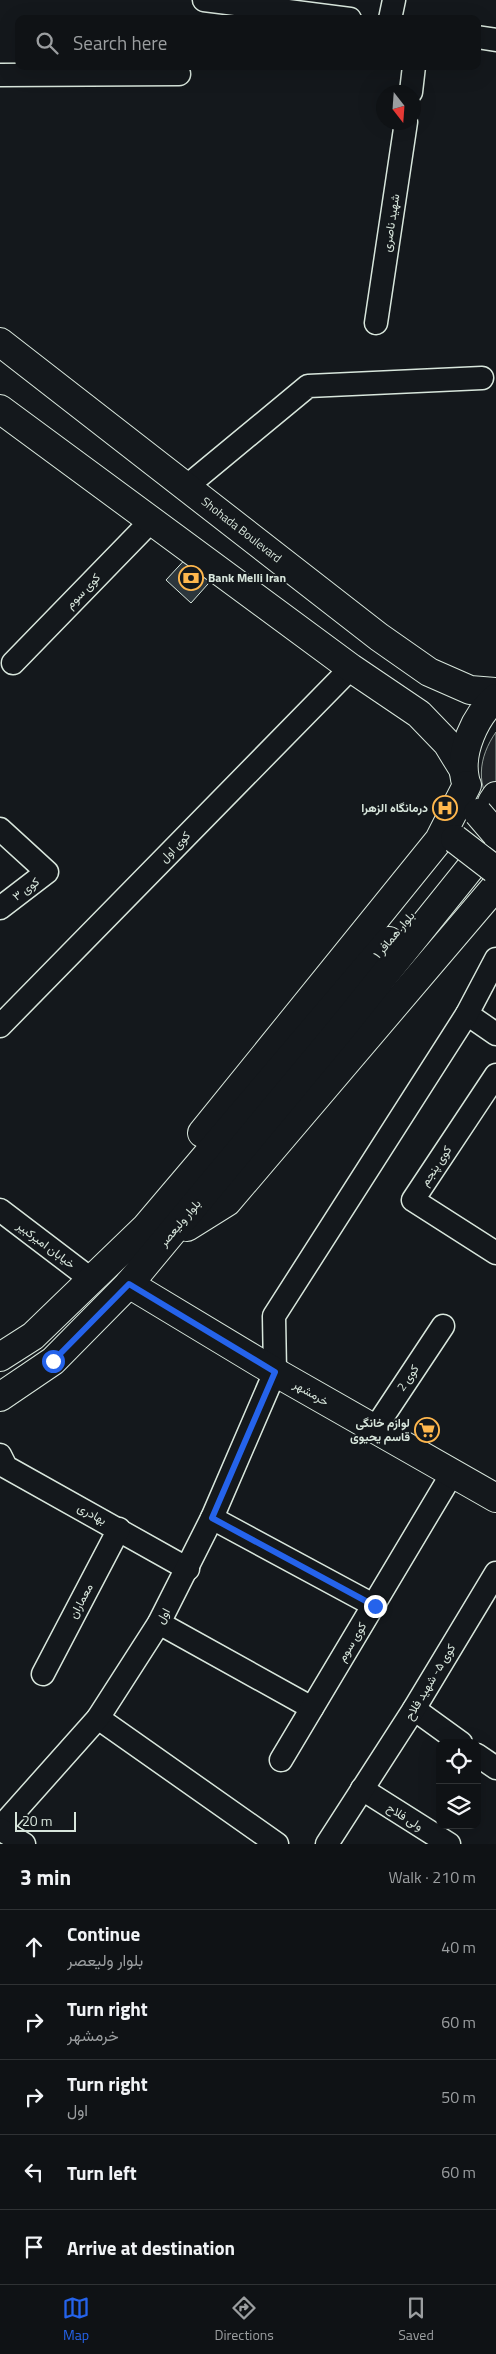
<!DOCTYPE html>
<html lang="en">
<head>
<meta charset="utf-8">
<style>
  :root { --surface:#0f1215; --page:#1d2022; --text:#f1f3f6; --muted:#9b9ea0; --line:#2f3234; --accent:#2563eb }
  body { margin:0; font-family:"Titillium Web",Vazirmatn,sans-serif; background:var(--page); color:var(--text) }
  .controls { position:absolute; right:15px; bottom:15px; display:grid; overflow:hidden; border-radius:10px; box-shadow:0 5px 20px #0002 }
  .controls button { width:45px; height:45px; display:grid; place-items:center; padding:0; border:0; border-bottom:1px solid var(--line); background:var(--surface); color:var(--text); font:25px sans-serif }
  .compass { position:absolute; left:376px; top:85px; width:45px; height:45px; border-radius:50%; background:var(--surface); box-shadow:0 5px 20px #0002; rotate:163deg }
  .scale { position:absolute; left:15px; bottom:12px; width:61px; box-sizing:border-box; padding-left:5px; border:2px solid #d8e6dc; border-top:0; font-size:14px; line-height:18px; white-space:nowrap; color:#d8e6dc; -webkit-text-stroke:4px #14181c; paint-order:stroke }
  .stop { position:absolute; width:15px; height:15px; margin:-11px; border:4px solid #2563eb; border-radius:50%; background:#fff }
  .stop.end { background:#2563eb; border-color:#fff; box-shadow:0 1px 5px #0008 }
  .list { margin:0; padding:0; list-style:none }
  h2 { display:flex; justify-content:space-between; align-items:center; height:65px; margin:0; padding:0 20px; font-size:21px }
  h2 small { font-size:16px; font-weight:400; color:var(--muted) }
  .list li { display:grid; grid-template-columns:32px 1fr auto; gap:15px; align-items:center; box-sizing:border-box; height:75px; padding:0 20px; border-top:1px solid var(--line) }
  .list b { display:block; font-size:19px; white-space:nowrap }
  .list p { margin:0; font-size:16px; white-space:nowrap; color:var(--muted) }
  .list em { font-size:16px; font-style:normal; color:var(--muted) }
  .icon { flex:none; width:28px; height:28px; fill:none; stroke:currentColor; stroke-width:2; stroke-linecap:round; stroke-linejoin:round }
  .map { position:relative; flex:none; width:496px; height:1844px; overflow:hidden }
  .search { position:absolute; background:var(--surface); box-shadow:0 5px 20px #0002; left:15px; right:15px; top:15px; height:55px; display:flex; align-items:center; gap:12px; box-sizing:border-box; padding:0 18px; border-radius:10px; color:var(--muted); font-size:19px }
  .sheet { height:440px; background:var(--surface) }
  nav { display:flex; justify-content:space-around; align-items:center; box-sizing:border-box; height:70px; border-top:1px solid var(--line); background:var(--surface); font-size:14px; color:var(--muted) }
  nav a { display:grid; justify-items:center; gap:2px }
  nav .on { color:var(--accent) }
  .map>svg:first-child { display:block }
</style>
</head>
<body>
<div class="map">
<svg width="496" height="1844" viewBox="0 0 496 1844">
  <rect width="100%" height="100%" fill="#14181c"/>
  <path fill="#202428" stroke="#939e99" d="M 496,732 L 496,812 C 475,786 478,758 496,732 Z"/>
  <polygon fill="#2c363c" stroke="#d8e6dc" points="191,553 216,575 191,603 166,580"/>
  <g fill="none" stroke-linecap="round" stroke-linejoin="round">
    <defs>
      <g id="minor">
        <polyline points="204,0 350,19"/>
        <polyline points="390,19 394,0"/>
        <polyline points="477,37 496,40"/>
        <polyline points="0,75 179,74"/>
        <polyline points="411,92 414,66"/>
        <polyline points="376,323 406,122"/>
        <polyline points="186,487 308,386 482,378"/>
        <polyline points="13,663 152,520"/>
        <polyline points="0,829 47,872 0,908"/>
        <polyline points="467,1014 496,1034"/>
        <polyline points="0,1026 351,668"/>
        <polyline points="496,1075 413,1200 496,1253"/>
        <polyline points="0,1210 92,1280"/>
        <polyline points="374,1430 443,1326"/>
        <polyline points="0,1455 6,1467 188,1569"/>
        <polyline points="212,1518 375,1606"/>
        <polyline points="159,1623 312,1708"/>
        <polyline points="43,1674 119,1529"/>
        <polyline points="414,1709 461,1743"/>
        <polyline points="98,1718 277,1844"/>
        <polyline points="477,1755 496,1768"/>
        <polyline points="281,1760 453,1472"/>
        <polyline points="362,1789 449,1844"/>
        <polyline points="0,1828 98,1718 159,1623 212,1518 275,1372 274,1316 467,1014 496,959"/>
        <polyline points="0,1829 24,1844"/>
        <polyline points="327,1844 414,1709 496,1573"/>
      </g>
      <g id="major">
        <path id="s1" d="M 0,342 L 379,637 L 429,672 L 470,690 L 496,692"/>
        <polyline points="0,409 351,668 419,714 447,743 463,769"/>
        <path d="M 465,779 C 459,752 475,716 496,698"/>
        <polyline points="492,802 496,796"/>
        <polyline points="202,1133 439,840 467,785"/>
        <polyline points="187,1227 227,1202 496,886"/>
        <polyline points="129,1284 275,1372 496,1498"/>
        <polyline points="0,1357 33,1336 146,1227 389,941"/>
        <polyline points="0,1397 53,1361 129,1284 340,1030 475,862"/>
      </g>
    </defs>
    <use href="#minor" stroke="#d8e6dc" stroke-width="25"/>
    <use href="#major" stroke="#d8e6dc" stroke-width="30"/>
    <use href="#minor" stroke="#14181c" stroke-width="22"/>
    <use href="#major" stroke="#14181c" stroke-width="28"/>
    <defs>
      <g id="major-bridge">
        <polyline points="478,813 496,834"/>
        <polyline points="455,839 494,869"/>
      </g>
    </defs>
    <use href="#major-bridge" stroke="#d8e6dc" stroke-width="30" stroke-linecap="butt"/>
    <use href="#major-bridge" stroke="#14181c" stroke-width="28"/>
  </g>
  <g fill="none" stroke-linecap="round" stroke-linejoin="round">
    <polyline stroke="#2563eb" stroke-width="6" points="53,1361 129,1284 275,1372 212,1518 375,1606"/>
  </g>
  <defs>
    <symbol id="bank-ring" viewBox="-11 -11 22 22"><circle r="9.5" fill="#14181c" stroke="#ffb74d" stroke-width="1.5"/><path d="M-6-4H6V4H-6ZM0-2.3a2.3 2.3 0 1 0 0 4.6a2.3 2.3 0 1 0 0-4.6Z" fill="#ffb74d"/></symbol>
    <symbol id="hospital-ring" viewBox="-11 -11 22 22"><circle r="9.5" fill="#14181c" stroke="#ffb74d" stroke-width="1.5"/><path d="M-5-5h3v3.5h4V-5h3V5h-3V1.5h-4V5h-3Z" fill="#ffb74d"/></symbol>
    <symbol id="supermarket-ring" viewBox="-11 -11 22 22"><circle r="9.5" fill="#14181c" stroke="#ffb74d" stroke-width="1.5"/><path d="M-6-5.5h2.5l.6 2H6L4.5 2H-2.5L-4.4-4H-6ZM-1.5 3.2a1.3 1.3 0 1 0 .1 0ZM3 3.2a1.3 1.3 0 1 0 .1 0Z" fill="#ffb74d"/></symbol>
  </defs>
  <g fill-rule="evenodd">
    <use href="#bank-ring" x="177" y="564" width="28" height="28"/>
    <use href="#hospital-ring" x="431" y="794" width="28" height="28"/>
    <use href="#supermarket-ring" x="413" y="1416" width="28" height="28"/>
  </g>
  <g text-anchor="middle" stroke-width="4" stroke-linejoin="round" paint-order="stroke">
    <g font-size="12" fill="#d8e6dc" stroke="#14181c">
      <text transform="translate(391 223) rotate(-81)" y="4">شهید ناصری</text>
      <text dy="4" stroke="none"><textPath href="#s1" startOffset="306">Shohada Boulevard</textPath></text>
      <text transform="translate(83 591) rotate(-46)" y="4">کوی سوم</text>
      <text transform="translate(175 847) rotate(-46)" y="4">کوی اول</text>
      <text transform="translate(26 889) rotate(-37)" y="4">کوی ۳</text>
      <text transform="translate(394 935) rotate(-50)" y="4">بلوار همافر ۱</text>
      <text transform="translate(436 1166) rotate(-56)" y="4">کوی پنجم</text>
      <text transform="translate(180 1223) rotate(-50)" y="4">بلوار ولیعصر</text>
      <text transform="translate(46 1245) rotate(37)" y="4">خیابان امیرکبیر</text>
      <text transform="translate(408 1378) rotate(-56)" y="4">کوی 2</text>
      <text transform="translate(311 1393) rotate(30)" y="4">خرمشهر</text>
      <text transform="translate(92 1514) rotate(29)" y="4">بهادری</text>
      <text transform="translate(81 1601) rotate(-62)" y="4">معماران</text>
      <text transform="translate(163 1616) rotate(-61)" y="4">اول</text>
      <text transform="translate(352 1642) rotate(-59)" y="4">کوی سوم</text>
      <text transform="translate(430 1682) rotate(-59)" y="4">کوی ۵- شهید فلاح</text>
      <text transform="translate(405 1817) rotate(32)" y="4">ولی فلاح</text>
    </g>
    <g font-size="12" font-weight="bold" fill="#d8e6dc" stroke="#14181c" text-anchor="end">
      <text x="208" y="582" text-anchor="start">Bank Melli Iran</text>
      <text x="428" y="812">درمانگاه الزهرا</text>
      <text x="410" y="1427">لوازم خانگی<tspan x="410" dy="14">قاسم یحیوی</tspan></text>
    </g>
  </g>
</svg>
<div class="controls">
<button><svg class="icon" aria-label="locate" viewBox="0 0 24 24"><circle cx="12" cy="12" r="6"/><path d="M12 2v4M12 18v4M2 12h4M18 12h4"/></svg></button>
<button><svg class="icon" aria-label="layers" viewBox="0 0 24 24"><path d="M12 4l9 5-9 5-9-5zM3 14l9 5 9-5"/></svg></button>
</div>
<svg class="compass" viewBox="-18 -18 36 36"><path d="M0-13l5 13h-10z" fill="#e53935"/><path d="M0 13l5-13h-10z" fill="#9b9ea0"/></svg>
<div class="scale">20 m</div>
<div class="stop" style="left:53px;top:1361px"></div>
<div class="stop end" style="left:375px;top:1606px"></div>
<div class="search"><svg class="icon" aria-label="search" viewBox="0 0 24 24"><circle cx="10" cy="10" r="6"/><path d="M15 15l6 6"/></svg>Search here</div>
</div>
<section class="sheet">
<h2>3 min<small>Walk · 210 m</small></h2>
<ul class="list">
<li><svg class="icon" aria-label="ahead" viewBox="0 0 24 24"><path d="M12 20V5M6 11l6-6 6 6"/></svg><div><b>Continue</b><p>بلوار ولیعصر</p></div><em>40 m</em></li>
<li><svg class="icon" aria-label="right" viewBox="0 0 24 24"><path d="M7 20v-9h11M14 6l5 5-5 5"/></svg><div><b>Turn right</b><p>خرمشهر</p></div><em>60 m</em></li>
<li><svg class="icon" aria-label="right" viewBox="0 0 24 24"><path d="M7 20v-9h11M14 6l5 5-5 5"/></svg><div><b>Turn right</b><p>اول</p></div><em>50 m</em></li>
<li><svg class="icon" aria-label="left" viewBox="0 0 24 24"><path d="M17 20v-9H6M10 6l-5 5 5 5"/></svg><div><b>Turn left</b></div><em>60 m</em></li>
<li><svg class="icon" aria-label="arrive" viewBox="0 0 24 24"><path d="M6 21V4h12l-3 4 3 4H6"/></svg><div><b>Arrive at destination</b></div></li>
</ul>
</section>
<nav>
<a class="on"><svg class="icon" aria-label="map" viewBox="0 0 24 24"><path d="M3 6l6-2 6 2 6-2v14l-6 2-6-2-6 2zM9 4v14M15 6v14"/></svg>Map</a>
<a><svg class="icon" aria-label="directions" viewBox="0 0 24 24"><path d="M12 3l9 9-9 9-9-9zM9 14v-3h6M13 9l2 2-2 2"/></svg>Directions</a>
<a><svg class="icon" aria-label="saved" viewBox="0 0 24 24"><path d="M7 4h10v16l-5-4-5 4z"/></svg>Saved</a>
</nav>
</body>
</html>
